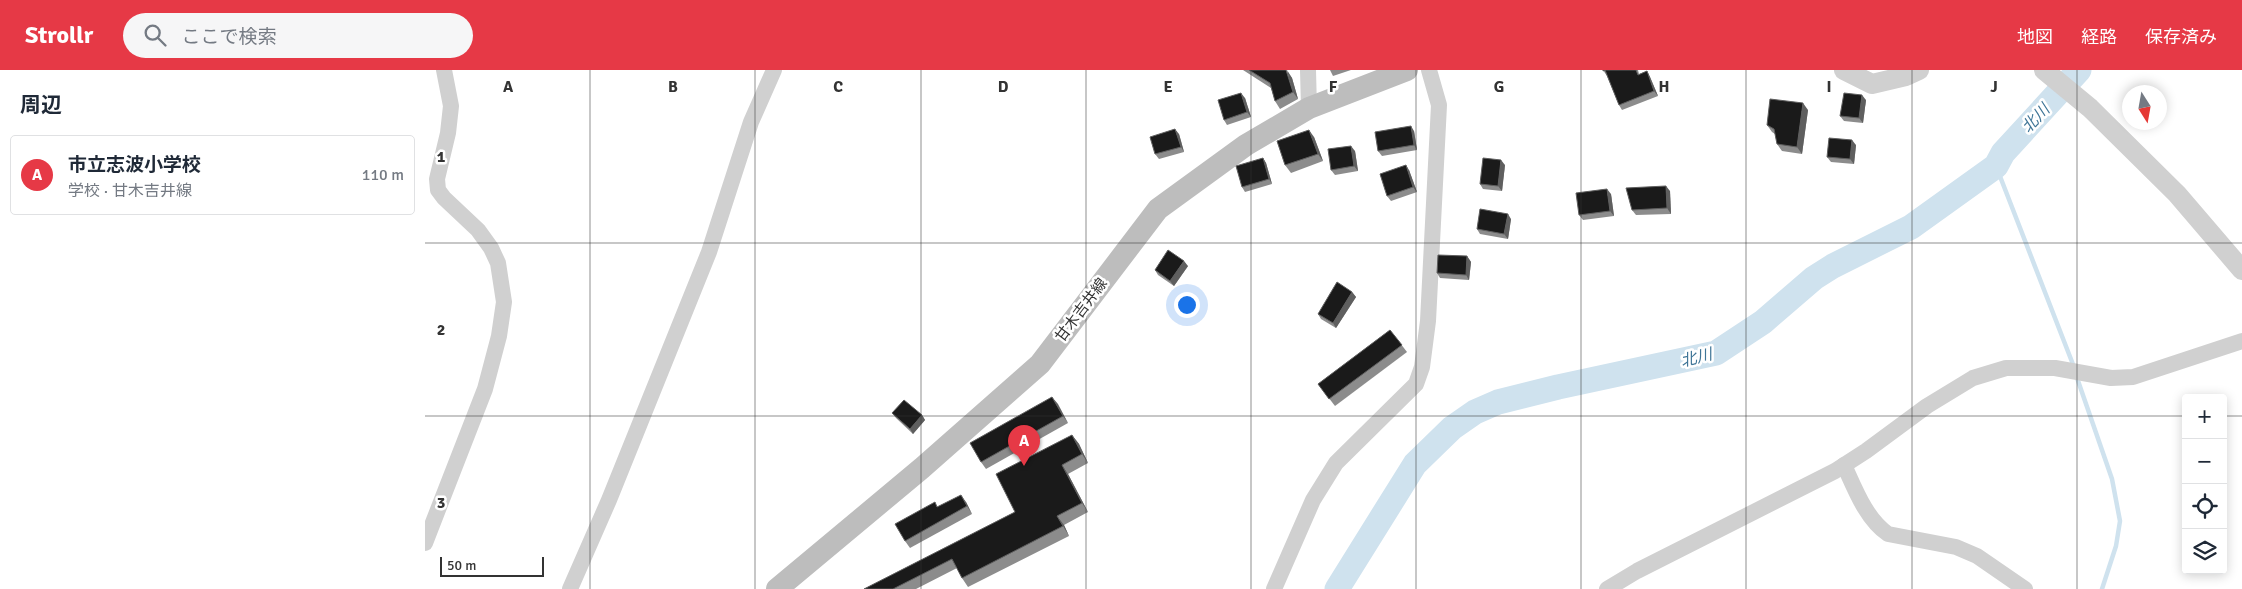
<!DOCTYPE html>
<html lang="ja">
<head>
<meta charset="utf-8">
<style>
  :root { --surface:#fff; --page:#f6f6f7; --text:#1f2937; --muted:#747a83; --line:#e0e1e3; --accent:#e63946 }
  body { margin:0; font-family:Signika,"Noto Sans JP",sans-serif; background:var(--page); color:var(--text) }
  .controls { position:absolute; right:15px; bottom:15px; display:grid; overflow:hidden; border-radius:5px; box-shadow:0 2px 12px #0003 }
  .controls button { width:45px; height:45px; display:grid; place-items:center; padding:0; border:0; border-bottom:1px solid var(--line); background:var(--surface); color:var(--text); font:25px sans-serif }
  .compass { position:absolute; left:1697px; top:15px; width:45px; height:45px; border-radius:50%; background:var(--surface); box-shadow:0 2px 12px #0003; rotate:169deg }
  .scale { position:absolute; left:15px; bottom:12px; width:104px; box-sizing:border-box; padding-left:5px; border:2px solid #333; border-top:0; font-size:14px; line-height:18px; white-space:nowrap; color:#333; -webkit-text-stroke:4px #fff; paint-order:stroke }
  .you { position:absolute; left:761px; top:234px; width:18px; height:18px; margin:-12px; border:4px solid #fff; border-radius:50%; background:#1a73e8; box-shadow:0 0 0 8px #1a73e833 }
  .badge { display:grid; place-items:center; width:32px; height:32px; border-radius:50%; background:var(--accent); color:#fff; font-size:16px; font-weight:700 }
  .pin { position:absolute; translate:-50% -41px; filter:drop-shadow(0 1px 2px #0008) }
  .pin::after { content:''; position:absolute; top:26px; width:18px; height:15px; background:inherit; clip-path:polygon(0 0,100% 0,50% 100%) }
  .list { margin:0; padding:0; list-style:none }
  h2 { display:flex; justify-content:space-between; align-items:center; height:65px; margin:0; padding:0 20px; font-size:21px }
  h2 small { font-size:16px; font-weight:400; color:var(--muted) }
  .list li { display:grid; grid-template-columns:32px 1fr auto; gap:15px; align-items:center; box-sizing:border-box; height:80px; margin:0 10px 10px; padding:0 10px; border:1px solid var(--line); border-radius:5px }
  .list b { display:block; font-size:19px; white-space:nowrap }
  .list p { margin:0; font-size:16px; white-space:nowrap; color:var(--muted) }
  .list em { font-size:16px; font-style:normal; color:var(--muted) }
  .icon { flex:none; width:28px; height:28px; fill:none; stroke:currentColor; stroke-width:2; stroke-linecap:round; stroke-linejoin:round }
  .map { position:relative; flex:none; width:1817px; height:519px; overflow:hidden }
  header { display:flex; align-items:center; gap:30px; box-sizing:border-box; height:70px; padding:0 25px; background:var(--accent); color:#fff }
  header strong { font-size:24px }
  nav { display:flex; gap:28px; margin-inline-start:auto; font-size:18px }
  .search { width:350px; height:45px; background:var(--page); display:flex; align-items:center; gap:12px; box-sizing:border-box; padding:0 18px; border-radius:28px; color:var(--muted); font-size:19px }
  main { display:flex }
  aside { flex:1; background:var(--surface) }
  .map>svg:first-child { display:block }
</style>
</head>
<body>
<header>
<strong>Strollr</strong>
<div class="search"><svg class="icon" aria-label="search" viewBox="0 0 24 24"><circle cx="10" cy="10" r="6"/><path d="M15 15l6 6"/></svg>ここで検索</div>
<nav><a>地図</a><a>経路</a><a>保存済み</a></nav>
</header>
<main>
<aside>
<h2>周辺<small></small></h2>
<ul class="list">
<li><span class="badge">A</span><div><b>市立志波小学校</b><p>学校 · 甘木吉井線</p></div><em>110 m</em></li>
</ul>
</aside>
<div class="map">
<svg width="1817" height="519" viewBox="0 0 1817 519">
  <rect width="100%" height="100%" fill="#fff"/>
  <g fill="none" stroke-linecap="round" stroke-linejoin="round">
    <g stroke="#cfe2ee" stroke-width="4.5">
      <polyline points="1571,96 1649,297"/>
      <polyline points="1651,305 1687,409 1695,451 1691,476 1677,519"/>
    </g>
    <polyline stroke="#cfe2ee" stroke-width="25" points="912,519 990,394 1027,358 1050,342 1073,332 1133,317 1291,283 1338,252 1389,208 1408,196 1486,157 1571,96 1578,83 1654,0"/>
    <g stroke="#d0d0d0" stroke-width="16">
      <polyline points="883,0 884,38"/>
      <path d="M 1419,395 C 1430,419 1441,449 1463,464 L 1531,477 L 1552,486 L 1600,519"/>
      <polyline points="0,473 60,319 74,266 79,232 73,193 66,178 53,160 19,128 13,120 12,109 23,63 26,36 19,0"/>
      <polyline points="145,519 184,430 284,182 326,52 349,0"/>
      <polyline points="849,519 888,430 911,393 991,314 997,297 1003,251 1014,35 1004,0"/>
      <polyline points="1182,519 1212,501 1410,401 1441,381 1502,336 1548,308 1581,298 1630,298 1686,308 1708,307 1817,271"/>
    </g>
    <g stroke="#d0d0d0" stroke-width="20">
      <polyline points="1419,0 1447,14 1481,6 1494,0"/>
      <polyline points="1619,0 1665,38 1752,124 1817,200"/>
    </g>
    <polyline stroke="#bdbdbd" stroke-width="22" points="352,519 497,398 615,294 733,139 821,75 884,38 982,0"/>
  </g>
  <g fill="#8c8c8c">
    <polygon points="818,0 861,0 867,8 873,29 855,39 850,31 846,18"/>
    <polygon points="905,0 926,0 908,6"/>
    <polygon points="1178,0 1213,0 1214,4 1222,1 1225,7 1233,26 1197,40 1194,35 1182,6"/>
    <polygon points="820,28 826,47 802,55 799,50"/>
    <polygon points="1441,30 1438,53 1419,51 1415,46"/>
    <polygon points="1383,40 1377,84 1357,81 1352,74 1350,64 1347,62 1342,55"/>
    <polygon points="989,61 992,80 957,86 953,81"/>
    <polygon points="754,64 759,82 734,89 730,84"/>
    <polygon points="889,67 898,91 866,103 860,95"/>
    <polygon points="1431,75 1429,94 1406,92 1402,87"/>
    <polygon points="930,81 933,101 910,105 906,100"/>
    <polygon points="838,88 841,93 847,114 820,122 817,117"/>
    <polygon points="1080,95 1077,121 1058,119 1055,114"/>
    <polygon points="984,100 992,122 966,131 962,126"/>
    <polygon points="1245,121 1246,144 1211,145 1207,140"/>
    <polygon points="1186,124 1189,146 1158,150 1154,145"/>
    <polygon points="1086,149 1083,169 1055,164 1052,159"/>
    <polygon points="1042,186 1046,192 1044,210 1015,208 1012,203"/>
    <polygon points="763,196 749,216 733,205 730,200"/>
    <polygon points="927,222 931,227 911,258 896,249 893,244"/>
    <polygon points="965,260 982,282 910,336 893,314"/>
    <polygon points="627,327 643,353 561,399 556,392"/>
    <polygon points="467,343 497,345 500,350 488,364 471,348"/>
    <polygon points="647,365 654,374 663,393 643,404 663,442 639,455 644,466 543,517 537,508 532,498 491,519 439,519 590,442"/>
    <polygon points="541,432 547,444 485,478 480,471 513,437"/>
  </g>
  <g fill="#5f5f5f">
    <polygon points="862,0 867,8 873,29 868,22"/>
    <polygon points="1222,1 1225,7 1233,26 1229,21"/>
    <polygon points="816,23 820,28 826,47 822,42"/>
    <polygon points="1437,25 1441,30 1438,53 1434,48"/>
    <polygon points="1378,33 1383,40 1377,84 1372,77"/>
    <polygon points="986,56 989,61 992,80 989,75"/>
    <polygon points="750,59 754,64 759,82 756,77"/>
    <polygon points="884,60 889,67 898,91 893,84"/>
    <polygon points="1427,70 1431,75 1429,94 1425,89"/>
    <polygon points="926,76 930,81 933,101 929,96"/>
    <polygon points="838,88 841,93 847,114 844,109"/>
    <polygon points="1076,90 1080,95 1077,121 1073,116"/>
    <polygon points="981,95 984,100 992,122 988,117"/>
    <polygon points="1241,116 1245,121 1246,144 1242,138"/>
    <polygon points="1182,119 1186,124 1189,146 1185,141"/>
    <polygon points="1083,144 1086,149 1083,169 1079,164"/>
    <polygon points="1042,186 1046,192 1044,210 1041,205"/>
    <polygon points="759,191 763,196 749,216 745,211"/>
    <polygon points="927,222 931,227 911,258 908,253"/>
    <polygon points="627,327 633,334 643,353 638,346"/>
    <polygon points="497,345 500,350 488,364 485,359"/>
    <polygon points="647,365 654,374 663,393 657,384"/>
    <polygon points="637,395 643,404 663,442 657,433"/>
    <polygon points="536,425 541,432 547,444 542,436"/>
    <polygon points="632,446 639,455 644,466"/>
  </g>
  <g fill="#1a1a1a" stroke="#5f5f5f">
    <polygon points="824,0 861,0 868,22 850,31 845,13"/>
    <polygon points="1178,0 1211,0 1213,5 1222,1 1229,21 1194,35 1180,0 1178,1"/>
    <polygon points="816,23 822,42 799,50 793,30"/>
    <polygon points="1419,23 1437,25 1434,48 1415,46"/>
    <polygon points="1345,29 1378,33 1372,77 1352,74 1349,59 1342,55"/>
    <polygon points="986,56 989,75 953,81 950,62"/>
    <polygon points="750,59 756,77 730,84 725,67"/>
    <polygon points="884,60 893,84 860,95 852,71"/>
    <polygon points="1404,68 1427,70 1425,89 1402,87"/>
    <polygon points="926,76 929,96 906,100 903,79"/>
    <polygon points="838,88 844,109 817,117 811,96"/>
    <polygon points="1058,88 1076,90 1073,116 1055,114"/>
    <polygon points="981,95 988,117 962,126 955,104"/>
    <polygon points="1241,116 1242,138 1207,140 1201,118"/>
    <polygon points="1182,119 1185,141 1154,145 1151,123"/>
    <polygon points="1055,139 1083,144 1079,164 1052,159"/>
    <polygon points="743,180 759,191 745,211 730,200"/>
    <polygon points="1013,185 1042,186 1041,205 1012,203"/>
    <polygon points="912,212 927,222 908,253 893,244"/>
    <polygon points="965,260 977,275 904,329 893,314"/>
    <polygon points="627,327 638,346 556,392 545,373"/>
    <polygon points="479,330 497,345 485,359 467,343"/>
    <polygon points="647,365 657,384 637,395 657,433 632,446 638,456 537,508 527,489 468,519 439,519 590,442 571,404"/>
    <polygon points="536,425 542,436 480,471 470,454 510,432 512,437"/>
  </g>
  <path fill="none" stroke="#333" stroke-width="1" stroke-opacity="0.55" d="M 165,0 L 165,519M 330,0 L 330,519M 496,0 L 496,519M 661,0 L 661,519M 826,0 L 826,519M 991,0 L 991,519M 1156,0 L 1156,519M 1321,0 L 1321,519M 1487,0 L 1487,519M 1652,0 L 1652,519M 0,173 L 1817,173M 0,346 L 1761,346M 1798,346 L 1817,346"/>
  <g text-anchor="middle" stroke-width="5" stroke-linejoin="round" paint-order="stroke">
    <g font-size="15" fill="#333" stroke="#fff">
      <text transform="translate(656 240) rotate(-53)" y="5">甘木吉井線</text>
    </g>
    <g font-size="16" font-style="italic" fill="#3f7597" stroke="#fff">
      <text transform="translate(1610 48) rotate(-47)" y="6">北川</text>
      <text transform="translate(1271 287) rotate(-14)" y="6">北川</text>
    </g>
  </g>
  <g font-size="16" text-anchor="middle" font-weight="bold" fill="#333" stroke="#fff" stroke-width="5" stroke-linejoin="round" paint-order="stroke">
    <text x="83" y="22">A</text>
    <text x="248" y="22">B</text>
    <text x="413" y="22">C</text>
    <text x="578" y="22">D</text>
    <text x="743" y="22">E</text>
    <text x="908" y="22">F</text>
    <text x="1074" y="22">G</text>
    <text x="1239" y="22">H</text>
    <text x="1404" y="22">I</text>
    <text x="1569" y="22">J</text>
    <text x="16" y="92">1</text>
    <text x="16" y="265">2</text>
    <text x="16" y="438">3</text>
  </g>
</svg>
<div class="controls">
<button>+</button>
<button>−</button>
<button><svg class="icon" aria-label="locate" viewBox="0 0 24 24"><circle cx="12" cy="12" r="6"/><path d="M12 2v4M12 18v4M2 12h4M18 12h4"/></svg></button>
<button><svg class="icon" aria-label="layers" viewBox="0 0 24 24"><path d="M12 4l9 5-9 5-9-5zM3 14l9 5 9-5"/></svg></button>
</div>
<svg class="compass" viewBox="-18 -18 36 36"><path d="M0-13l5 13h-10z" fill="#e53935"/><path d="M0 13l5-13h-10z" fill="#747a83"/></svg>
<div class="scale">50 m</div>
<div class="you"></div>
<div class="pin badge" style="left:599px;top:396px">A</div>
</div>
</main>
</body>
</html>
